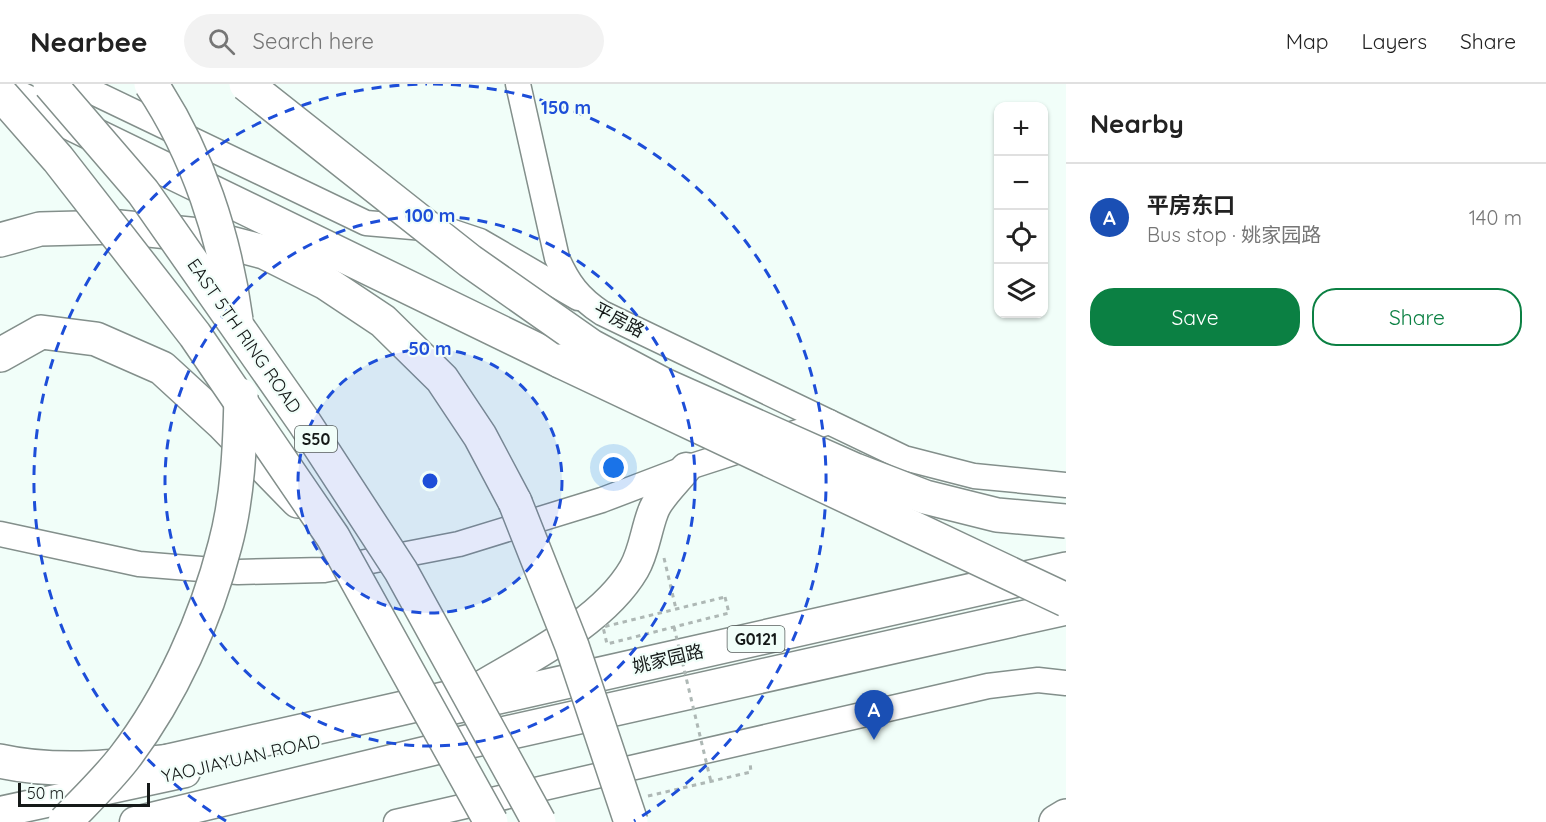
<!DOCTYPE html>
<html lang="en">
<head>
<meta charset="utf-8">
<style>
  :root { --surface:#fff; --page:#f2f2f2; --text:#222; --muted:#767676; --line:#e0e0e0; --accent:#0b8043 }
  body { margin:0; font-family:Quicksand,"Noto Sans SC",sans-serif; background:var(--page); color:var(--text) }
  .controls { position:absolute; right:18px; top:18px; display:grid; overflow:hidden; border-radius:12px; box-shadow:0 2px 4px #0004 }
  .controls button { width:54px; height:54px; display:grid; place-items:center; padding:0; border:0; border-bottom:2px solid var(--line); background:var(--surface); color:var(--text); font:30px sans-serif }
  .scale { position:absolute; left:18px; bottom:15px; width:132px; box-sizing:border-box; padding-left:6px; border:3px solid #151918; border-top:0; font-size:16px; line-height:21px; white-space:nowrap; color:#151918; -webkit-text-stroke:4px #f1fef9; paint-order:stroke }
  .you { position:absolute; left:614px; top:384px; width:21px; height:21px; margin:-15px; border:4px solid #fff; border-radius:50%; background:#1a73e8; box-shadow:0 0 0 9px #1a73e833 }
  .badge { display:grid; place-items:center; width:39px; height:39px; border-radius:50%; background:var(--accent); color:#fff; font-size:20px; font-weight:700 }
  .pin { position:absolute; translate:-50% -50px; filter:drop-shadow(0 2px 3px #0008) }
  .pin::after { content:''; position:absolute; top:32px; width:21px; height:18px; background:inherit; clip-path:polygon(0 0,100% 0,50% 100%) }
  .list { margin:0; padding:0; list-style:none }
  h2 { display:flex; justify-content:space-between; align-items:center; height:78px; margin:0; padding:0 24px; font-size:26px }
  h2 small { font-size:20px; font-weight:400; color:var(--muted) }
  .list li { display:grid; grid-template-columns:39px 1fr auto; gap:18px; align-items:center; box-sizing:border-box; height:108px; padding:0 24px; border-top:2px solid var(--line) }
  .list b { display:block; font-size:22px; white-space:nowrap }
  .list p { margin:0; font-size:20px; white-space:nowrap; color:var(--muted) }
  .list em { font-size:20px; font-style:normal; color:var(--muted) }
  .actions { display:flex; gap:12px; padding:18px 24px }
  .actions a { flex:1; padding:14px 0; border:2px solid var(--accent); border-radius:24px; text-align:center; font-size:21px; color:var(--accent) }
  .actions .main { background:var(--accent); color:#fff }
  .icon { flex:none; width:33px; height:33px; fill:none; stroke:currentColor; stroke-width:2; stroke-linecap:round; stroke-linejoin:round }
  .map { position:relative; flex:none; width:1066px; height:738px; overflow:hidden }
  header { display:flex; align-items:center; gap:36px; box-sizing:border-box; height:84px; padding:0 30px; background:var(--surface); border-bottom:2px solid var(--line) }
  header strong { font-size:28px }
  nav { display:flex; gap:33px; margin-inline-start:auto; font-size:21px }
  .search { width:420px; height:54px; background:var(--page); display:flex; align-items:center; gap:15px; box-sizing:border-box; padding:0 21px; border-radius:33px; color:var(--muted); font-size:22px }
  main { display:flex }
  aside { flex:1; background:var(--surface) }
  .map>svg:first-child { display:block }
</style>
</head>
<body>
<header>
<strong>Nearbee</strong>
<div class="search"><svg class="icon" aria-label="search" viewBox="0 0 24 24"><circle cx="10" cy="10" r="6"/><path d="M15 15l6 6"/></svg>Search here</div>
<nav><a>Map</a><a>Layers</a><a>Share</a></nav>
</header>
<main>
<div class="map">
<svg width="1066" height="738" viewBox="0 0 1066 738">
  <rect width="100%" height="100%" fill="#f1fef9"/>
  <g fill="none" stroke-linecap="round" stroke-linejoin="round">
    <defs>
      <g id="minor">
        <polyline points="76,0 366,139 447,146 480,157 578,214"/>
        <path d="M 518,0 L 557,174 C 568,199 579,214 602,229 L 904,374 L 974,392 L 1066,401"/>
        <polyline points="0,450 139,480 238,488 324,486 459,460 602,416 686,384 829,338"/>
        <polyline points="396,738 988,602 1038,596 1066,599"/>
      </g>
      <g id="major">
        <path d="M 454,619 C 510,582 599,545 634,485 C 644,468 646,446 653,428 C 658,413 676,397 686,384"/>
        <polyline points="0,728 185,688"/>
        <polyline points="135,738 462,659"/>
      </g>
      <g id="highway">
        <polyline points="0,5 560,277"/>
        <polyline points="0,156 40,145 119,143 199,151 264,168 326,199 383,237 442,295 480,352 515,418"/>
        <polyline points="0,271 41,248 96,255 162,284 222,339 298,417"/>
        <polyline points="445,625 1066,485"/>
        <polyline points="462,659 1066,524"/>
        <path d="M 0,677 C 62,691 128,681 191,675"/>
        <polyline points="168,677 452,613"/>
        <polyline points="1056,738 1066,732"/>
      </g>
    </defs>
    <use href="#minor" stroke="#838f8b" stroke-width="27"/>
    <use href="#major" stroke="#838f8b" stroke-width="33"/>
    <use href="#highway" stroke="#838f8b" stroke-width="36"/>
    <g stroke="#aeb8b5" stroke-width="3" stroke-dasharray="4.5 4.5" stroke-linecap="butt">
      <polyline points="664,474 676,525"/>
      <polygon points="725,513 729,529 607,560 603,543"/>
      <polyline points="648,712 751,688 750,678"/>
    </g>
    <use href="#minor" stroke="#fff" stroke-width="24"/>
    <use href="#major" stroke="#fff" stroke-width="30"/>
    <use href="#highway" stroke="#fff" stroke-width="33"/>
    <defs>
      <g id="highway-bridge">
        <polyline points="50,0 143,108 304,338 401,487 539,738"/>
        <path d="M 151,0 C 198,70 225,154 236,236"/>
        <polyline points="246,0 470,177 591,262 664,301 855,386 925,413 997,431 1066,437"/>
        <polyline points="0,9 58,75 195,251 333,453 491,738"/>
        <polyline points="560,277 1066,516"/>
        <polyline points="515,418 572,562 631,738"/>
        <path d="M 65,738 C 85,717 106,697 124,674 C 171,613 206,535 225,461 C 238,413 240,360 241,311"/>
      </g>
    </defs>
    <use href="#highway-bridge" stroke="#838f8b" stroke-width="36" stroke-linecap="butt"/>
    <polyline stroke="#aeb8b5" stroke-width="3" stroke-dasharray="4.5 4.5" stroke-linecap="butt" points="674,543 711,698"/>
    <use href="#highway-bridge" stroke="#fff" stroke-width="33"/>
  </g>
  <circle cx="430" cy="397" r="132" fill="#1d4ed8" fill-opacity=".12"/>
  <g fill="none" stroke="#1d4ed8" stroke-width="3" stroke-dasharray="10 8">
    <circle cx="430" cy="397" r="132"/>
    <circle cx="430" cy="397" r="265"/>
    <path d="M226 737A397 397 0 0 1 427 0M433 0A397 397 0 0 1 634 737"/>
  </g>
  <g text-anchor="middle" stroke-width="4.5" stroke-linejoin="round" paint-order="stroke">
    <g fill="#f1fef9" stroke="#575e5c" stroke-width="1.5">
      <rect x="295" y="342" width="42" height="26" rx="4.5"/>
      <rect x="727.5" y="542" width="57" height="26" rx="4.5"/>
    </g>
    <g font-size="16" font-weight="bold" fill="#151918">
      <text x="316" y="361">S50</text>
      <text x="756" y="561">G0121</text>
    </g>
    <g font-size="18" fill="#151918" stroke="#f1fef9">
      <text transform="translate(619 236) rotate(27)" y="6">平房路</text>
      <text transform="translate(244 252) rotate(55)" y="6">EAST 5TH RING ROAD</text>
      <text transform="translate(668 575) rotate(-13)" y="6">姚家园路</text>
      <text transform="translate(241 675) rotate(-13)" y="6">YAOJIAYUAN ROAD</text>
    </g>
  </g>
  <circle cx="430" cy="397" r="9" fill="#1d4ed8" stroke="#f1fef9" stroke-width="3"/>
  <g font-size="18" text-anchor="middle" font-weight="bold" fill="#1d4ed8" stroke="#f1fef9" stroke-width="4.5" stroke-linejoin="round" paint-order="stroke">
    <text x="566" y="30">150 m</text>
    <text x="430" y="138">100 m</text>
    <text x="430" y="271">50 m</text>
  </g>
</svg>
<div class="controls">
<button>+</button>
<button>−</button>
<button><svg class="icon" aria-label="locate" viewBox="0 0 24 24"><circle cx="12" cy="12" r="6"/><path d="M12 2v4M12 18v4M2 12h4M18 12h4"/></svg></button>
<button><svg class="icon" aria-label="layers" viewBox="0 0 24 24"><path d="M12 4l9 5-9 5-9-5zM3 14l9 5 9-5"/></svg></button>
</div>
<div class="scale">50 m</div>
<div class="you"></div>
<div class="pin badge" style="left:874px;top:656px;background:#1a4fb4">A</div>
</div>
<aside>
<h2>Nearby<small></small></h2>
<ul class="list">
<li><span class="badge" style="background:#1a4fb4">A</span><div><b>平房东口</b><p>Bus stop · 姚家园路</p></div><em>140 m</em></li>
</ul>
<div class="actions"><a class="main">Save</a><a>Share</a></div>
</aside>
</main>
</body>
</html>
